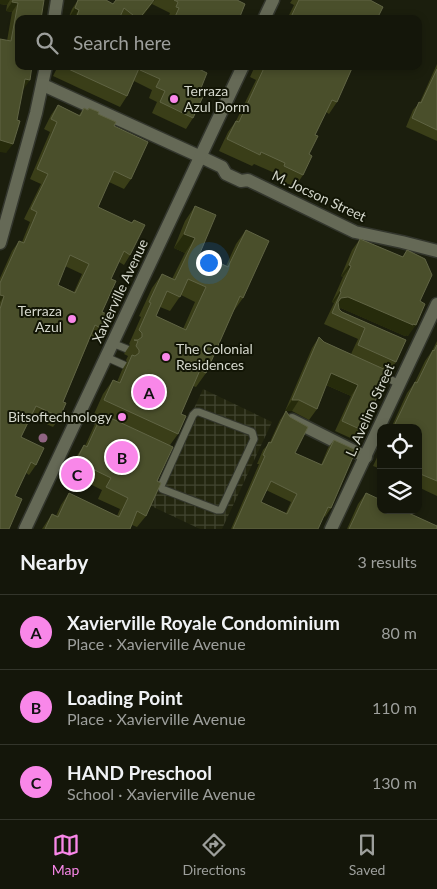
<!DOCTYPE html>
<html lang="en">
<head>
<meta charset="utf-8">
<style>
  :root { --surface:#14160a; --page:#212318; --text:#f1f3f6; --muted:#9d9f9c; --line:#33352b; --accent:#f987e9 }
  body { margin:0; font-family:Lato,sans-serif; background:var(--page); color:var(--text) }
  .controls { position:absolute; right:15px; bottom:15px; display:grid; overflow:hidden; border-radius:10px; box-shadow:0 2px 8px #0003 }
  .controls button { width:45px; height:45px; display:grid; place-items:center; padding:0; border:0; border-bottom:1px solid var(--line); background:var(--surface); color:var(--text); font:25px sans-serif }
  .you { position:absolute; left:208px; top:262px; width:18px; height:18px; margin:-12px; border:4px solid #fff; border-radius:50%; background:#1a73e8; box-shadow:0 0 0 8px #1a73e833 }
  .badge { display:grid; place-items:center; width:32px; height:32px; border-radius:50%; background:var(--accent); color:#111; font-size:16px; font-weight:700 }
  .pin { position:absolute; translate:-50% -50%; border:2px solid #fff; box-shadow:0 1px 5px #0006 }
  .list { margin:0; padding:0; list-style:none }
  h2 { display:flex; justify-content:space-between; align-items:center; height:65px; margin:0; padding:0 20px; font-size:21px }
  h2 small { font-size:16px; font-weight:400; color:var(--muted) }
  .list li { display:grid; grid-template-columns:32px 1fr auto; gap:15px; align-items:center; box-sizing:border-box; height:75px; padding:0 20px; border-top:1px solid var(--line) }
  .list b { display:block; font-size:19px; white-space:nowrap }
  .list p { margin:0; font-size:16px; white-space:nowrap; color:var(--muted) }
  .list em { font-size:16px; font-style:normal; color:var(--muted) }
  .icon { flex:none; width:28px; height:28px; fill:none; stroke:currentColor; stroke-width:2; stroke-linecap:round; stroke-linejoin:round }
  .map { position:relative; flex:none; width:437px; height:529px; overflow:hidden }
  .search { position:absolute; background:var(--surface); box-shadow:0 2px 8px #0003; left:15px; right:15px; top:15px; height:55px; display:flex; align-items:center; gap:12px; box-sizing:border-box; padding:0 18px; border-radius:10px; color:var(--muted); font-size:19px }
  .sheet { height:290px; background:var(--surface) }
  nav { display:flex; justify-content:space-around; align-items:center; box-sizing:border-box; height:70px; border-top:1px solid var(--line); background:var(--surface); font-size:14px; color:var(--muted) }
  nav a { display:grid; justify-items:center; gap:2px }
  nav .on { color:var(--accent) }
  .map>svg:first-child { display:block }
</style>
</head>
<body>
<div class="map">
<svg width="437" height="529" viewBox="0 0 437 529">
  <defs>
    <pattern id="industrial-grid" width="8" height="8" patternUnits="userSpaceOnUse" patternTransform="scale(1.25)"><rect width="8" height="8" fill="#23260f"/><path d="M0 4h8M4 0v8" fill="none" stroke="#424531"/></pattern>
  </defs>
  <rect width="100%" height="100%" fill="#1b1e0d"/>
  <polygon fill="url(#industrial-grid)" points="203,389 272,422 222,529 200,529 149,505"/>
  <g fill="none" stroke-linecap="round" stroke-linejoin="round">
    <defs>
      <g id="lane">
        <polyline points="112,343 127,349"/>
        <polyline points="106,357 124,365"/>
        <polyline points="378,374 398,383"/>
        <polygon points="196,412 199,412 252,432 254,439 221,510 217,510 162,489 161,486 193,415"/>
        <polyline points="79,413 106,425"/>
      </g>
      <g id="street">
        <polyline points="54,19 57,0"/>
        <polyline points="43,85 201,157 222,167 226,174 241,181 248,180 355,232 402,242 437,251"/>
        <polyline points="0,243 36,113 46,66"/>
        <polyline points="292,420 366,457"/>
        <polyline points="331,529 437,304"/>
      </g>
      <g id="secondary">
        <polyline points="264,19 273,0"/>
        <polyline points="25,529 243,66"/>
      </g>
    </defs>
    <use href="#lane" stroke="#33362d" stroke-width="9"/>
    <use href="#street" stroke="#33362d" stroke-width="15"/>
    <use href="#secondary" stroke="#33362d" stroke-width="15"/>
    <use href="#lane" stroke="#656956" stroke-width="7"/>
    <use href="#street" stroke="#656956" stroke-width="12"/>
    <use href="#secondary" stroke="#656956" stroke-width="12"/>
  </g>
  <circle fill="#906483" cx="43" cy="438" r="4.5"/>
  <g fill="#3a3e18" fill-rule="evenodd">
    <polygon points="0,0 44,0 19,19 36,66 35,67 32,66 23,90 6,153 7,41 12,12 6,11 7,5 0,4"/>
    <polygon points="78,0 106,0 113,4 116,0 237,0 239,19 171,19 168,18 170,13 152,4 140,19 68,19 72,9"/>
    <polygon points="292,0 370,0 377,19 287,19 294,5 290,3"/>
    <polygon points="437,64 437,141 406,127 413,110 420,102"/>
    <polygon points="58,66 198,66 197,68 201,88 193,118 186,129 152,113 157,102 149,98 152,90 134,81 127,96 120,107 53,76"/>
    <polygon points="208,66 216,66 214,69"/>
    <polygon points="255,66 353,66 337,102 329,114 326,112 315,135 303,175 295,187 275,178 277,174 254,164 252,166 219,151 228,132 236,121 256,80 250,77"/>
    <path d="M 58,105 L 79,115 L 84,108 L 87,110 L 89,108 L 114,126 L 131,179 L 124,189 L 109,182 L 98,207 L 131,223 L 134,220 L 130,255 L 124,265 L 119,262 L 111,279 L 102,312 L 104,330 L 97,340 L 91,336 L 63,402 L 60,417 L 53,427 L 31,417 L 21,437 L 36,465 L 29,475 L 26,473 L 0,529 L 0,278 L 12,251 L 19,241 L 22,242 L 30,222 L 24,219 L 41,184 L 30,179 L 50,132 L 44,129 L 51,115 ZM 65,266 L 82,274 L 74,292 L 58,285 Z"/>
    <path d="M 195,206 L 200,253 L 226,266 L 236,244 L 246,230 L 243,298 L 233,312 L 206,373 L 196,387 L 193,386 L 181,414 L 178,434 L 170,445 L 146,516 L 137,527 L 132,525 L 130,529 L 42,529 L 52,514 L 56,516 L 61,505 L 69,493 L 117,516 L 120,509 L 98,499 L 102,490 L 68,473 L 76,457 L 84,445 L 85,446 L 94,426 L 100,417 L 94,414 L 103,394 L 113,380 L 117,382 L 122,370 L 127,362 L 126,360 L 128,356 L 124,354 L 130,345 L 129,344 L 141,317 L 139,316 L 152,288 L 162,274 L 172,279 L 185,253 L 174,248 L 185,221 ZM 181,295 L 195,302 L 183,329 L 156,316 L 160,307 L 170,311 Z"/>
    <polygon points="360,239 402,257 407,250 420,301 408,336 406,335 405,336 341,308 339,309 342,312 406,340 396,362 389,373 388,373 374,404 364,431 357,441 335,431 351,396 326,385 317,409 309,420 292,411 285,411 312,348 319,337 324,342 351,354 358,339 324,324 334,303 332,302 343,277 341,276 352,250"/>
    <polygon points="437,341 437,496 418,487 418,428 391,428 407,393 415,382 425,361 432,351"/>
    <path d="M 286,411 L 295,453 L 321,465 L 328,448 L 334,440 L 331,508 L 325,517 L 324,516 L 318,529 L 231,529 L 259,464 L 257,464 L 263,450 L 270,442 L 280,420 ZM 266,490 L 291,502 L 286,513 L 261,502 Z"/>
    <polygon points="381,449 381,469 373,466"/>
    <polygon points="366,493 436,526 437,524 437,529 347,529 358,504"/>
  </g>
  <g fill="#262b0b">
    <polygon points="0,0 10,0 7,5 0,4"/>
    <polygon points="154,0 155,0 140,19 139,19"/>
    <polygon points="12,2 18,3 12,12 6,11"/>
    <polygon points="75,8 79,10 73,19 68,19"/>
    <polygon points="25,79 30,80 23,90"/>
    <polygon points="0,140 13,144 6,153 0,152"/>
    <polygon points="184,234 195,238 185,253 174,248"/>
    <polygon points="349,265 351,266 343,277 341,276"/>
    <polygon points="340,291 341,292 334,303 332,302"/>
    <polygon points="0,295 4,296 0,302"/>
    <polygon points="348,297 413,324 416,325 408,336 406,335 405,336 341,308 334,309 341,298"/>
    <polygon points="331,373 358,385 351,396 324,384"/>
    <polygon points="292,400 299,400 292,411 285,411"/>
  </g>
  <g fill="#4a4f2b" stroke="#606444" fill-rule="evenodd">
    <polygon points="13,0 44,0 41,19 19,19 19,66 32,66 30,80 25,79 17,120 20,121 13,144 0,140 0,39 11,41 18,3 12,2"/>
    <polygon points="78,0 106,0 113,4 116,0 154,0 139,19 138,19 124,8 119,19 76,19 79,10 75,8"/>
    <polygon points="174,0 237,0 245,4 239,19 174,19 179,8 176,7 178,2"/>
    <polygon points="299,0 370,0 383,7 377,19 290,19"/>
    <polygon points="62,66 140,66 127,96"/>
    <polygon points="141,66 198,66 197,68 207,73 201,88 206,90 193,118 160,102 165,91 156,87 160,79 140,70"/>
    <polygon points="261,66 353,66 337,102 332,100 315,135 318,136 309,154 312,156 303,175 284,166 285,163 261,152 260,155 227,139 236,121 239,122 264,68"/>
    <polygon points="437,69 437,130 412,118 419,102 421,103"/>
    <path d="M 58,105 L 80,116 L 84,108 L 88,110 L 89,108 L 99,112 L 98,114 L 116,122 L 114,126 L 148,142 L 131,179 L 114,171 L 98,207 L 132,223 L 134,220 L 145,225 L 130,255 L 124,251 L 111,279 L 116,281 L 102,312 L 111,316 L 104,330 L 95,325 L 63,402 L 66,403 L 60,417 L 36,406 L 21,437 L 44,448 L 36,465 L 31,462 L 15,496 L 22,499 L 9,529 L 0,529 L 0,309 L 4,296 L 0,295 L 0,283 L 19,241 L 24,243 L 37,212 L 31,209 L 48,174 L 37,169 L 57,122 L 51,119 ZM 70,255 L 89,264 L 75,293 L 58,285 Z"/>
    <path d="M 195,206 L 216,215 L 200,253 L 228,267 L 246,230 L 269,241 L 243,298 L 240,296 L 206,373 L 200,370 L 181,414 L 186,416 L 178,434 L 104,400 L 113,380 L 120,383 L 132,355 L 135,356 L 139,353 L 139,350 L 136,346 L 138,341 L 134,340 L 138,340 L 142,337 L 142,333 L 139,330 L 151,303 L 149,302 L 162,274 L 175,280 L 195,238 L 184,234 ZM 188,279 L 206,287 L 186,330 L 156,316 L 167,291 L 180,297 Z"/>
    <polygon points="360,239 403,257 407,250 425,259 432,275 420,301 425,304 416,325 413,324 413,325 348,297 341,298 338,302 339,309 342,312 406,340 396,362 358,345 365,328 332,313 341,292 340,291 351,266 349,265"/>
    <polygon points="319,337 324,342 388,371 374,404 376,405 364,431 342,421 358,385 331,373 317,409 299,400 292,400"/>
    <polygon points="437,345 437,481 418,473 418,428 393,428 415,382 417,383 433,350 434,351"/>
    <path d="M 286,411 L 290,417 L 308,427 L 295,453 L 322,465 L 334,440 L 356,450 L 331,508 L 328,507 L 318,529 L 233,529 L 265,456 L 263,455 L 269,442 L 271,443 ZM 271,481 L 297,494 L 287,514 L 261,502 Z"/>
    <polygon points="102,414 173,447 157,481 161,483 146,516 137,511 130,529 45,529 52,514 58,517 69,493 119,517 128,498 106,487 111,478 76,461 84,445 87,447"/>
    <polygon points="366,493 381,500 381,510 402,510 437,526 437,529 349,529"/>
  </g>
  <g fill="#f987e9" stroke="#121505" stroke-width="2">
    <circle cx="174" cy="99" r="5"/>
    <circle cx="72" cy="319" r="5"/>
    <circle cx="166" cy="357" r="5"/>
    <circle cx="122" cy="417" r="5"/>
  </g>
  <g text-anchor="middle" stroke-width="4" stroke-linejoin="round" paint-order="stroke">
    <g font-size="14" fill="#d4d7cc" stroke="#121505" text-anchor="start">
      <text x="184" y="96">Terraza<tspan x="184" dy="16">Azul Dorm</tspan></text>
      <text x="62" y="316" text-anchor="end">Terraza<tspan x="62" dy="16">Azul</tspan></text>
      <text x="176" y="354">The Colonial<tspan x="176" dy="16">Residences</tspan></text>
      <text x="112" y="422" text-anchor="end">Bitsoftechnology</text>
    </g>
    <g font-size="14" fill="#d4d7cc" stroke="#121505">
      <text transform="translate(319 196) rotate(25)" y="5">M. Jocson Street</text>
      <text transform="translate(120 291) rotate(-65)" y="5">Xavierville Avenue</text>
      <text transform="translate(370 410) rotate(-66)" y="5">L. Avelino Street</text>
    </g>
  </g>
</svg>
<div class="controls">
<button><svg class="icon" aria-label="locate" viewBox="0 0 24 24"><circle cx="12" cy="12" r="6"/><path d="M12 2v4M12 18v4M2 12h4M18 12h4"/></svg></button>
<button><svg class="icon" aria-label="layers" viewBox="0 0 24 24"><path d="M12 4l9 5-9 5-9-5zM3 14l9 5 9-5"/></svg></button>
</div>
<div class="you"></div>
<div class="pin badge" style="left:149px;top:392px">A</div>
<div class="pin badge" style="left:122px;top:457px">B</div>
<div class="pin badge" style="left:77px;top:474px">C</div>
<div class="search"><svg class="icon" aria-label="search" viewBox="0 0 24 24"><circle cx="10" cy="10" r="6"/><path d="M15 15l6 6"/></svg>Search here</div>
</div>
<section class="sheet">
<h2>Nearby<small>3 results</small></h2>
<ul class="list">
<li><span class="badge">A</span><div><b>Xavierville Royale Condominium</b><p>Place · Xavierville Avenue</p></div><em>80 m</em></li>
<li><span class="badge">B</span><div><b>Loading Point</b><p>Place · Xavierville Avenue</p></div><em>110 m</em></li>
<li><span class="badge">C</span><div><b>HAND Preschool</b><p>School · Xavierville Avenue</p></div><em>130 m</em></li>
</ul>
</section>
<nav>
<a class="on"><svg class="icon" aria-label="map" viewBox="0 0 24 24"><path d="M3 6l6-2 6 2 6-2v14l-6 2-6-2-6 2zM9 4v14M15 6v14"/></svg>Map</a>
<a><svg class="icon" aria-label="directions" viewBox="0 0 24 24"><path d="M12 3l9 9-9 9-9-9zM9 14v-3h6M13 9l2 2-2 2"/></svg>Directions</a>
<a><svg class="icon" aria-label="saved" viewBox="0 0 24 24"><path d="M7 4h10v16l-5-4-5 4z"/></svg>Saved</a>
</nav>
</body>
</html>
